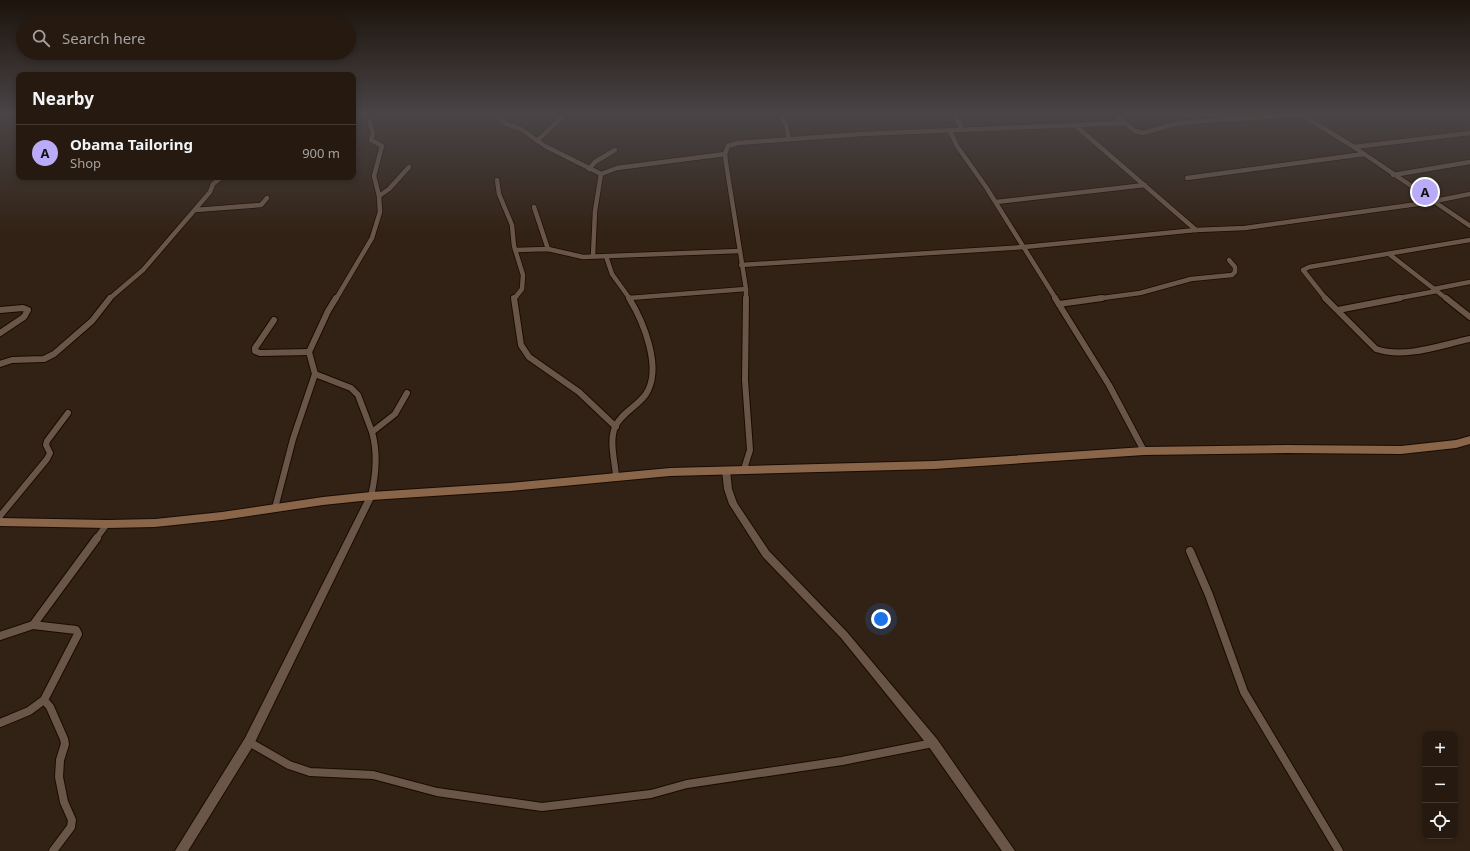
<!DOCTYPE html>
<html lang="en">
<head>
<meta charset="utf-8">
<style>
  :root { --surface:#261a10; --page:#32271e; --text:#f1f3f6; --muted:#a4a19f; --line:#423830; --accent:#b9abf7 }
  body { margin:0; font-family:"Noto Sans",sans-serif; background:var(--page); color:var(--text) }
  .controls { position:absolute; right:12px; bottom:12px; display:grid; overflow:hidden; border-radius:8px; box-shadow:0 2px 6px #0003 }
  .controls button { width:36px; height:36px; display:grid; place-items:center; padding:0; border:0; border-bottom:1px solid var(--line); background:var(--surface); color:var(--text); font:20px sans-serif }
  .you { position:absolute; left:881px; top:619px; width:14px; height:14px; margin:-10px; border:3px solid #fff; border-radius:50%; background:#1a73e8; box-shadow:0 0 0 6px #1a73e833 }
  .badge { display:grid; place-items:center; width:26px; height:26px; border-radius:50%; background:var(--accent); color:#111; font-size:13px; font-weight:700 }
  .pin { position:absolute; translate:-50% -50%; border:2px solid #fff; box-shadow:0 1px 4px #0006 }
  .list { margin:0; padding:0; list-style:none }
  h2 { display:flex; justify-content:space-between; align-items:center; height:52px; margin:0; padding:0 16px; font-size:17px }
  h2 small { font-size:13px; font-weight:400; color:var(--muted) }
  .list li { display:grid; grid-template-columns:26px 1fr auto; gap:12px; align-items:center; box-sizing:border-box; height:56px; padding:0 16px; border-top:1px solid var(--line) }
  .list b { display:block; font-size:15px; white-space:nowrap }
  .list p { margin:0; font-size:13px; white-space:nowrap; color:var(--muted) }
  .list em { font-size:13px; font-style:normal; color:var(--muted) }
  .icon { flex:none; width:22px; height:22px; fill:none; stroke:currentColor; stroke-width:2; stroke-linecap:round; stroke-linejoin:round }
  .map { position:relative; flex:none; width:1470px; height:851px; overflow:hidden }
  .search { position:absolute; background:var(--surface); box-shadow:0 2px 6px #0003; left:16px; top:16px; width:340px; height:44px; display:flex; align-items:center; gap:10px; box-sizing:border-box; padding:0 14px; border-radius:22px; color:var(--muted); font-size:15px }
  .panel { position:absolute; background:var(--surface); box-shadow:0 2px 6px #0003; left:16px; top:72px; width:340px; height:108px; border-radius:8px }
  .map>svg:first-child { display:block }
</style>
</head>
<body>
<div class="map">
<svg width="1470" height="851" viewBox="0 0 1470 851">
  <rect width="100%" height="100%" fill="#322215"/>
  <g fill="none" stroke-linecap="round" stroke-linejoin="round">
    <defs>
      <g id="minor-far2">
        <polyline points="495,114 506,124 521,129 545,146 601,174 617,168 725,154"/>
        <polyline points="780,114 786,125 789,139"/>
        <polyline points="955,114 962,130"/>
        <polyline points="1114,114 1135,131 1143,133 1175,124 1199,121 1302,115 1354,147 1470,226"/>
        <polyline points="1189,114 1199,121"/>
        <polyline points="1302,115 1325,114"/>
        <polyline points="1076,126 1196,230"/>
        <polyline points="950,131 957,146 986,187 1056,299"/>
        <polyline points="537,141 564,115"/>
        <polyline points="1354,147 1470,133"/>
        <polyline points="589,169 595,162 615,150"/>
        <polyline points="1393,175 1470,162"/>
        <polyline points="1187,178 1364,154"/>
        <polyline points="497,180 499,194 512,225 514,246 523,275 522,289 514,299"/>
        <polyline points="379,196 389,189 409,167"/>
        <polyline points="996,202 1145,185"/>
        <polyline points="534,207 548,249"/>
        <polyline points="195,210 261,205 267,198"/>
        <polyline points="515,250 548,249 583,257 739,251"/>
        <polyline points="1389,254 1447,299"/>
        <polyline points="593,256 595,211 601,174"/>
        <polyline points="606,256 612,274 630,299"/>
        <polyline points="741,265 1024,247 1196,230 1245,228 1425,203 1470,194"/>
        <polyline points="1434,289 1470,282"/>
        <polyline points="629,298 746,289"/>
        <polyline points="109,299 143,270 210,192 213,184 222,177"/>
        <polyline points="336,299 372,238 380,212 379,196 374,176 382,146 371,140 373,133 369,120"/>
        <polyline points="746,299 746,289 726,163 725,154 728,146 738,143 861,134 1125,123"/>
        <polyline points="1095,299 1140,293 1191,279 1232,275 1235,272 1235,267 1229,260"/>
        <polyline points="1326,299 1303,270 1309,267 1470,240"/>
        <polyline points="1394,299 1437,291"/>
      </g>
      <g id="minor-far1">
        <polyline points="514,298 521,345 529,357 579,392 616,427"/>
        <polyline points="1055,298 1109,385 1144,451"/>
        <path d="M 1325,298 L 1376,349 C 1405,359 1441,345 1470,339"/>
        <polyline points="1446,298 1470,317"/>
        <polyline points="1059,304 1102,298"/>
        <polyline points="0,310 23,308 28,310 24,317 0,333"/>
        <polyline points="1338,310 1400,298"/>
        <polyline points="274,320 255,348 255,351 260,353 309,352"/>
        <polyline points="0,364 12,360 44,359 54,354 92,321 110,298"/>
        <polyline points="315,374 351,388 358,395 372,432"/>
        <polyline points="744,469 750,450 745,380 746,298"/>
        <path d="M 616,476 C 615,461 609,442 615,427 C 621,413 638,406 646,394 C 663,368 643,321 629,298"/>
        <path d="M 371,496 C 376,475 378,453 372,432 L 395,414 L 407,393"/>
        <polyline points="275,508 293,439 315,374 309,352 328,311 336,298"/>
        <polyline points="0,516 47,459 50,453 46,445 47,441 68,413"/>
        <polyline points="96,539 107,524"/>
      </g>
      <g id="minor">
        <polyline points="1190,551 1209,595 1244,692 1339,851"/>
        <polyline points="0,636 33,625 97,538"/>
        <polyline points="44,700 50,707 64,739 65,744 60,760 59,777 64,802 72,820 71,827 53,851"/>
        <polyline points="0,723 29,711 44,700 78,634 76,630 33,625"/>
        <polyline points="249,742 289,765 310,772 373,775 437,792 542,807 651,794 687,784 842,761 933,743"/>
      </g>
      <g id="tertiary">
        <polygon points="726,467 729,468 730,470 732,489 737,503 769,551 847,632 937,739 1015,851 1002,851 929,747 867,670 841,638 763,557 729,504 724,489 722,470 723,468"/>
        <polygon points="371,493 374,494 375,496 253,746 188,851 175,851 245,738 368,494"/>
      </g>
      <polygon id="secondary" points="1470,436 1470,444 1456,448 1401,454 1287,453 1144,455 934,469 670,476 510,491 371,500 323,505 222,520 155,527 107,528 0,526 0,518 107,520 155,519 222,512 323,497 371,492 510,483 670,468 934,461 1144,447 1287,445 1401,446 1456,440"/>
    </defs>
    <use href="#minor-far2" stroke="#1a0b02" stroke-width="6"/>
    <use href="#minor-far1" stroke="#1a0b02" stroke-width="8"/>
    <use href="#minor" stroke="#1a0b02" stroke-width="10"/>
    <use href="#tertiary" stroke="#1a0b02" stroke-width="2"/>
    <use href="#secondary" stroke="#1a0b02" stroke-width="2"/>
    <use href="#minor-far2" stroke="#6a5648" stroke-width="4.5"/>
    <use href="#minor-far1" stroke="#6a5648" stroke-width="6"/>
    <use href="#minor" stroke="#6a5648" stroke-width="8"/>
    <use href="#tertiary" fill="#6a5648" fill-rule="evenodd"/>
    <use href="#secondary" fill="#89654a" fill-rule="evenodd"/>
  </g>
  <linearGradient id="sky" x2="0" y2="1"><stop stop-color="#1c130c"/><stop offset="0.49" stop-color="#494446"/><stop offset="1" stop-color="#494446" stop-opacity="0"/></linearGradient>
  <rect width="1470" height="233" fill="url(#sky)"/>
</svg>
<div class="controls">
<button>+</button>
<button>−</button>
<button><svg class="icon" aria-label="locate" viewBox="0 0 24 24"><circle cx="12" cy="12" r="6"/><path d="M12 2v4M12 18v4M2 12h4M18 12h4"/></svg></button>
</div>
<div class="you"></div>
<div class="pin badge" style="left:1425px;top:192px">A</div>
<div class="search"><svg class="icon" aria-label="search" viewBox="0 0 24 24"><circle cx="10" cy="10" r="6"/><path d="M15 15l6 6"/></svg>Search here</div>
<section class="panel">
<h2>Nearby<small></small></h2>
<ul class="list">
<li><span class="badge">A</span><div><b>Obama Tailoring</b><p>Shop</p></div><em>900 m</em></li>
</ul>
</section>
</div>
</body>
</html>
